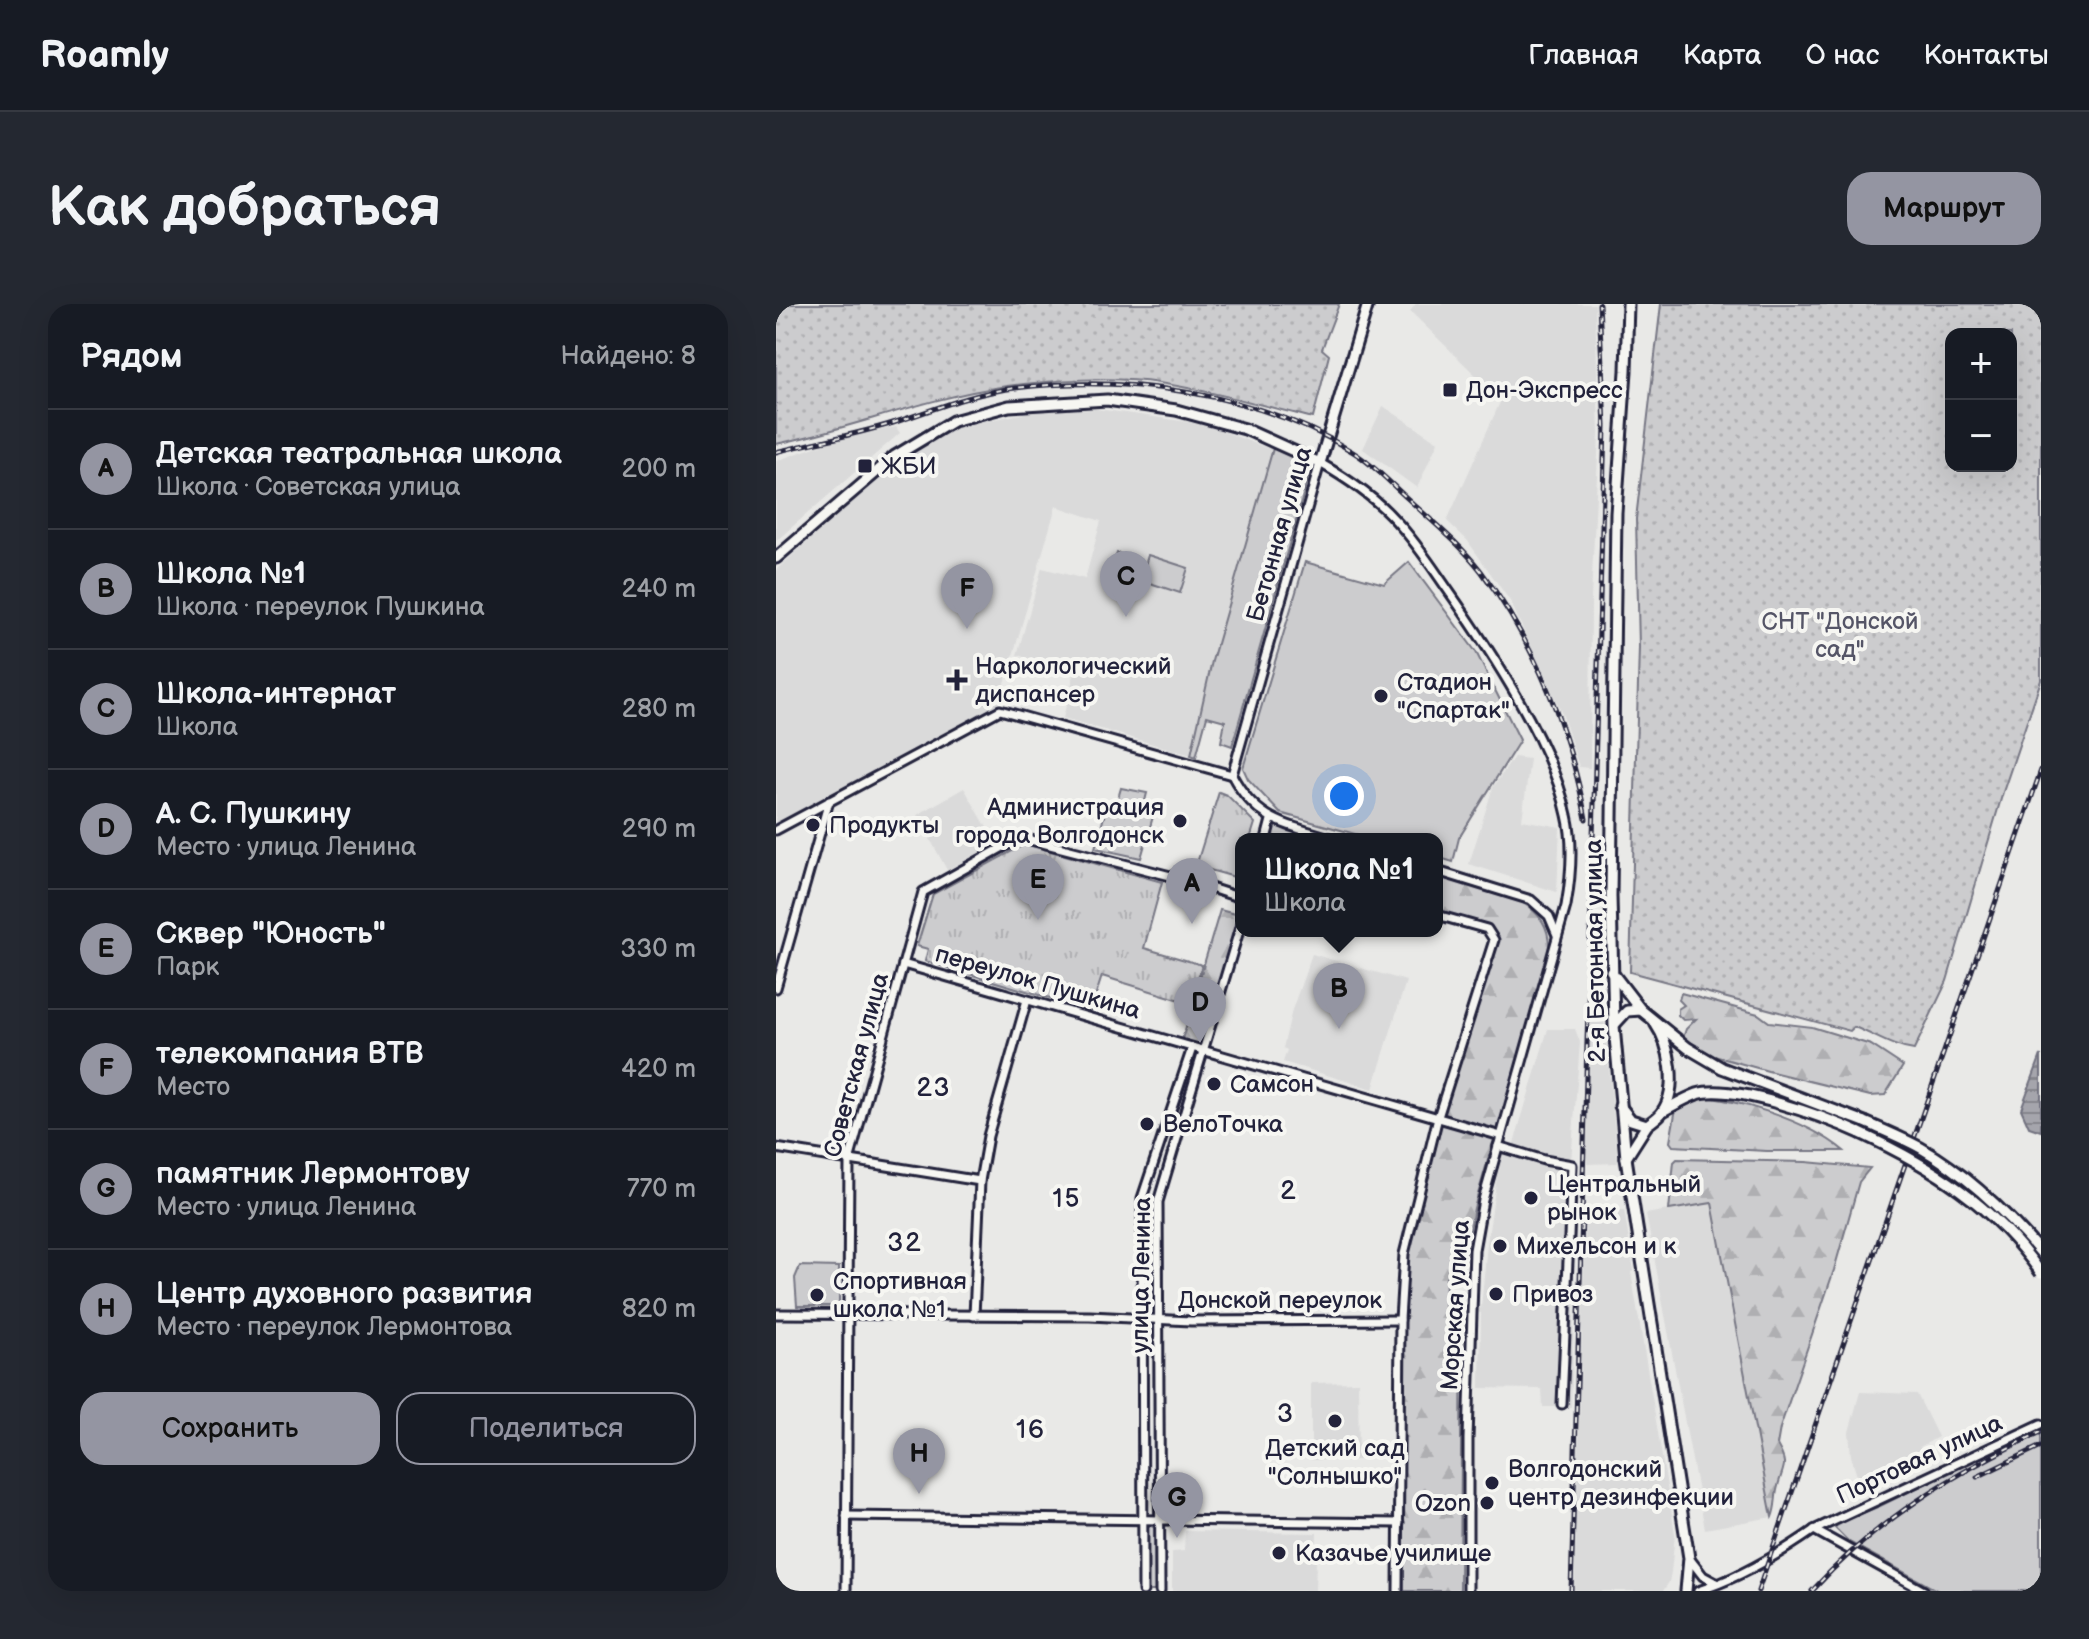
<!DOCTYPE html>
<html lang="ru">
<head>
<meta charset="utf-8">
<style>
  :root { --surface:#171b24; --page:#242831; --text:#f1f3f6; --muted:#9ea1a6; --line:#363941; --accent:#9495a2 }
  body { margin:0; font-family:"Balsamiq Sans",sans-serif; background:var(--page); color:var(--text) }
  .controls { position:absolute; right:24px; top:24px; display:grid; overflow:hidden; border-radius:16px; box-shadow:0 8px 32px #0002 }
  .controls button { width:72px; height:72px; display:grid; place-items:center; padding:0; border:0; border-bottom:2px solid var(--line); background:var(--surface); color:var(--text); font:40px sans-serif }
  .you { position:absolute; left:568px; top:492px; width:28px; height:28px; margin:-20px; border:6px solid #fff; border-radius:50%; background:#1a73e8; box-shadow:0 0 0 12px #1a73e833 }
  .badge { display:grid; place-items:center; width:52px; height:52px; border-radius:50%; background:var(--accent); color:#111; font-size:26px; font-weight:700 }
  .pin { position:absolute; translate:-50% -66px; filter:drop-shadow(0 2px 4px #0008) }
  .pin::after { content:''; position:absolute; top:42px; width:28px; height:24px; background:inherit; clip-path:polygon(0 0,100% 0,50% 100%) }
  .popup { position:absolute; left:459px; top:529px; width:208px; height:104px; box-sizing:border-box; display:grid; place-content:center; border-radius:16px; background:var(--surface); filter:drop-shadow(0 2px 6px #0005); font-size:26px; white-space:nowrap; color:var(--muted) }
  .popup b { font-size:30px; color:var(--text) }
  .popup::after { content:''; position:absolute; left:50%; top:100%; margin-left:-16px; border:16px solid transparent; border-top-color:var(--surface) }
  .list { margin:0; padding:0; list-style:none }
  h2 { display:flex; justify-content:space-between; align-items:center; height:104px; margin:0; padding:0 32px; font-size:34px }
  h2 small { font-size:26px; font-weight:400; color:var(--muted) }
  .list li { display:grid; grid-template-columns:52px 1fr auto; gap:24px; align-items:center; box-sizing:border-box; height:120px; padding:0 32px; border-top:2px solid var(--line) }
  .list b { display:block; font-size:30px; white-space:nowrap }
  .list p { margin:0; font-size:26px; white-space:nowrap; color:var(--muted) }
  .list em { font-size:26px; font-style:normal; color:var(--muted) }
  .actions { display:flex; gap:16px; padding:24px 32px }
  .actions a { flex:1; padding:18px 0; border:2px solid var(--accent); border-radius:24px; text-align:center; font-size:28px; color:var(--accent) }
  .actions .main { background:var(--accent); color:#111 }
  .map { position:relative; flex:none; width:1265px; height:1287px; overflow:hidden; border-radius:24px }
  header { display:flex; align-items:center; gap:48px; box-sizing:border-box; height:112px; padding:0 40px; background:var(--surface); border-bottom:2px solid var(--line) }
  header strong { font-size:38px }
  nav { display:flex; gap:44px; margin-inline-start:auto; font-size:28px }
  .intro { display:flex; align-items:center; justify-content:space-between; box-sizing:border-box; height:192px; padding:0 48px }
  h1 { margin:0; font-size:56px }
  .button { padding:20px 36px; border-radius:24px; background:var(--accent); color:#111; font-size:28px; font-weight:700 }
  main { display:flex; gap:48px; padding:0 48px }
  aside { flex:1; background:var(--surface); border-radius:24px; box-shadow:0 8px 32px #0002 }
  .map>svg:first-child { display:block }
</style>
</head>
<body>
<header>
<strong>Roamly</strong>
<nav><a>Главная</a><a>Карта</a><a>О нас</a><a>Контакты</a></nav>
</header>
<div class="intro"><h1>Как добраться</h1><a class="button">Маршрут</a></div>
<main>
<aside>
<h2>Рядом<small>Найдено: 8</small></h2>
<ul class="list">
<li><span class="badge">A</span><div><b>Детская театральная школа</b><p>Школа · Советская улица</p></div><em>200 m</em></li>
<li><span class="badge">B</span><div><b>Школа №1</b><p>Школа · переулок Пушкина</p></div><em>240 m</em></li>
<li><span class="badge">C</span><div><b>Школа-интернат</b><p>Школа</p></div><em>280 m</em></li>
<li><span class="badge">D</span><div><b>А. С. Пушкину</b><p>Место · улица Ленина</p></div><em>290 m</em></li>
<li><span class="badge">E</span><div><b>Сквер &quot;Юность&quot;</b><p>Парк</p></div><em>330 m</em></li>
<li><span class="badge">F</span><div><b>телекомпания ВТВ</b><p>Место</p></div><em>420 m</em></li>
<li><span class="badge">G</span><div><b>памятник Лермонтову</b><p>Место · улица Ленина</p></div><em>770 m</em></li>
<li><span class="badge">H</span><div><b>Центр духовного развития</b><p>Место · переулок Лермонтова</p></div><em>820 m</em></li>
</ul>
<div class="actions"><a class="main">Сохранить</a><a>Поделиться</a></div>
</aside>
<div class="map">
<svg width="1265" height="1287" viewBox="0 0 1265 1287">
  <defs>
    <pattern id="forest-firs" width="22" height="20" patternUnits="userSpaceOnUse" patternTransform="scale(2)"><rect width="22" height="20" fill="#ccccce"/><path d="M5 1l3.5 6h-7zM16 11l3.5 6h-7z" fill="#afafb2"/></pattern>
    <pattern id="park-tufts" width="24" height="20" patternUnits="userSpaceOnUse" patternTransform="scale(2)"><rect width="24" height="20" fill="#ccccce"/><path d="M3 7l-1-3M5 7V3M7 7l1-3M15 17l-1-3M17 17v-4M19 17l1-3" fill="none" stroke="#afafb2"/></pattern>
    <pattern id="garden-dots" width="8" height="8" patternUnits="userSpaceOnUse" patternTransform="scale(2)"><rect width="8" height="8" fill="#ccccce"/><path d="M2 2h.1M6 6h.1" fill="none" stroke="#afafb2" stroke-width="1.8" stroke-linecap="round"/></pattern>
    <pattern id="water-rules" width="6" height="5" patternUnits="userSpaceOnUse" patternTransform="scale(2)"><rect width="6" height="5" fill="#a5a5ac"/><path d="M0 2.5h6" fill="none" stroke="#86868d"/></pattern>
  </defs>
  <rect width="100%" height="100%" fill="#e9e9e7"/>
  <filter id="ink" filterUnits="userSpaceOnUse"><feTurbulence type="fractalNoise" baseFrequency=".0125" numOctaves="2"/><feDisplacementMap in="SourceGraphic" scale="16" xChannelSelector="R" yChannelSelector="G"/><feConvolveMatrix kernelMatrix="1 2 1 2 8 2 1 2 1" color-interpolation-filters="sRGB"/></filter>
  <g filter="url(#ink)">
    <g fill="#dadada">
      <polygon points="640,0 819,0 823,130 815,294 814,464 803,463 787,412 734,297 691,236 671,217 725,96 634,7"/>
      <polygon points="607,102 662,138 641,184 587,145"/>
      <polygon points="321,105 413,118 444,126 496,146 436,357 415,451 287,414 299,367 241,351 266,264 309,275 325,217 280,202 223,400 0,523 0,266 122,156 183,122 260,107"/>
      <polygon points="120,123 124,129 0,237 0,157 64,134"/>
      <polygon points="738,453 754,455 746,516 784,523 781,588 693,560 717,483"/>
      <polygon points="188,484 220,539 171,566 141,511"/>
      <polygon points="536,650 630,677 597,785 507,758 511,746 507,744 516,706"/>
      <polygon points="825,681 842,859 811,860 810,824 814,682"/>
      <polygon points="772,725 799,725 804,738 795,858 790,988 799,988 795,1103 767,1103 766,1085 704,1084 705,1009 700,1008 700,1004 705,1004 711,940 721,872 727,848 735,849"/>
      <polygon points="937,898 996,1213 929,1225 870,910"/>
      <polygon points="840,906 848,906 858,967 855,968 896,1212 899,1230 895,1268 893,1278 887,1287 798,1287 809,916 820,913 839,914"/>
      <polygon points="582,1078 583,1156 535,1156 535,1079"/>
      <polygon points="1084,1088 1141,1090 1162,1133 1144,1143 1145,1149 1130,1158 1124,1161 1121,1158 1082,1176 1075,1152 1073,1128"/>
      <polygon points="409,1227 541,1229 539,1287 396,1287 396,1248 408,1247"/>
    </g>
    <g fill="#ccccce" stroke="#777784" stroke-width="2">
      <polygon points="498,141 533,157 534,167 456,442 445,438 449,417 431,412 420,453 415,451 436,357"/>
      <polygon points="341,249 355,253 348,277 334,272"/>
      <polygon points="372,251 412,264 404,289 365,276"/>
      <polygon points="529,258 608,280 633,258 700,348 744,436 683,534 677,558 661,553 661,535 597,535 504,509 472,475 467,464"/>
      <polygon points="345,484 371,489 367,505 378,509 365,554 319,544 332,499 340,501"/>
      <polygon points="24,962 63,963 63,1002 21,1002 19,974"/>
      <polygon points="1265,1123 1265,1287 1162,1287 1073,1238 1059,1224 1062,1219 1104,1202"/>
      <polygon points="373,1221 382,1225 382,1287 370,1287 371,1224"/>
    </g>
    <g fill="url(#forest-firs)" stroke="#777784" stroke-width="2">
      <polygon points="496,521 528,531 530,535 492,535"/>
      <path d="M 661,571 C 704,584 782,591 772,651 L 722,825 L 719,827 L 666,809 L 720,637 L 719,628 L 713,624 L 661,608 Z"/>
      <polygon points="444,606 463,611 443,682 423,677"/>
      <polygon points="905,689 982,710 993,718 1036,723 1095,741 1127,762 1109,791 1094,792 992,767 913,745 913,739 906,737 910,725 920,715 907,716 902,711 902,705 908,701 903,696"/>
      <polygon points="418,698 436,704 425,741 406,735"/>
      <path d="M 910,791 C 958,794 1030,815 1068,847 L 991,847 L 897,842 L 894,838 L 900,804 Z"/>
      <polygon points="663,817 717,833 718,835 698,904 685,972 670,973 669,1008 686,1008 684,1287 628,1287 628,948"/>
      <path d="M 901,855 L 1030,858 L 1094,864 L 1083,878 L 1058,966 L 1004,1124 L 1001,1141 C 1014,1164 1006,1162 1001,1186 C 999,1195 1000,1204 996,1213 L 936,899 L 893,906 L 898,858 Z"/>
    </g>
    <g fill="url(#park-tufts)" stroke="#777784" stroke-width="2">
      <polygon points="443,488 451,491 479,519 474,535 465,535 465,565 462,574 420,562"/>
      <polygon points="249,540 386,578 368,644 426,661 414,699 326,672 315,706 149,657 152,645 141,642 157,590"/>
    </g>
    <g fill="url(#garden-dots)" stroke="#777784" stroke-width="2" fill-rule="evenodd">
      <path d="M 0,0 L 563,0 L 546,45 L 553,51 L 537,114 C 486,101 435,87 383,79 C 338,72 276,76 231,82 C 152,93 77,124 0,140 Z"/>
      <path d="M 885,0 L 1265,0 L 1265,376 L 1227,488 L 1171,677 L 1138,746 C 1116,743 1099,731 1078,723 L 1074,727 L 854,668 L 863,343 L 860,215 ZM 1175,30 L 1235,30 L 1235,162 L 1175,162 Z"/>
    </g>
    <polygon fill="url(#water-rules)" stroke="#71717f" stroke-width="2" points="1265,751 1265,827 1253,823 1245,805"/>
    <g fill="none" stroke-linecap="round" stroke-linejoin="round">
      <defs>
        <g id="minor">
          <path d="M 456,471 L 544,159 C 572,175 599,193 621,218 C 640,238 656,263 672,286 C 714,346 776,439 791,511 C 798,540 795,573 790,602 L 707,896 L 698,946 L 692,1135 L 692,1287"/>
          <path d="M 456,471 C 481,518 510,520 557,535"/>
          <polyline points="0,526 224,406 456,471"/>
          <polyline points="490,535 495,516"/>
          <polyline points="661,567 755,596 773,612 781,631"/>
          <polyline points="127,660 725,832"/>
          <polyline points="0,684 53,497"/>
          <polyline points="722,842 768,856 796,861 786,1100"/>
          <polyline points="0,844 204,877"/>
          <polyline points="0,1010 314,1012 415,1017 624,1016"/>
          <polyline points="198,1012 204,877 212,832 251,696"/>
          <polyline points="70,1212 623,1219"/>
          <polyline points="1038,1226 1148,1287"/>
          <polyline points="913,1254 927,1272 940,1279"/>
          <polyline points="70,1287 73,857 147,588 229,542 247,534 410,576 465,594"/>
          <polyline points="367,1287 366,894 416,744"/>
          <polyline points="384,1287 382,898 465,620"/>
          <polyline points="622,1287 624,1016 628,950 662,813 718,636 711,625 661,611"/>
          <path d="M 922,1287 C 964,1274 1002,1251 1038,1226 L 1265,1120"/>
        </g>
        <g id="major">
          <polyline points="852,0 850,67 840,209 835,592 838,722 850,854 913,1254 910,1287"/>
          <polyline points="0,254 119,152 177,117 233,102 331,96 400,106 469,125 544,159 592,0"/>
          <polyline points="835,667 865,706"/>
          <polyline points="839,720 851,707 865,706 912,744 946,764 1089,818"/>
          <path d="M 844,802 L 855,816 L 871,821 C 876,817 883,813 886,808 C 903,784 894,741 879,719"/>
          <path d="M 887,807 C 898,801 910,794 921,790 C 957,779 1049,813 1084,829"/>
          <polyline points="850,854 871,821"/>
        </g>
      </defs>
      <use href="#minor" stroke="#22223b" stroke-width="13"/>
      <use href="#major" stroke="#22223b" stroke-width="15"/>
      <use href="#minor" stroke="#f6f6f2" stroke-width="7"/>
      <use href="#major" stroke="#f6f6f2" stroke-width="9"/>
      <defs>
        <g id="rail">
          <path d="M 0,148 C 39,138 79,131 117,119 C 157,106 196,89 239,84 C 350,71 481,88 577,148 C 598,161 614,179 632,195 C 657,218 684,240 705,267 C 759,339 794,428 810,515"/>
          <polyline points="1201,1173 1265,1142"/>
          <polyline points="795,1287 829,122 823,0"/>
          <polyline points="982,1287 1265,466"/>
          <path d="M 1036,1287 C 1100,1216 1180,1168 1265,1128"/>
        </g>
      </defs>
      <use href="#rail" stroke="#22223b" stroke-width="5"/>
      <use href="#rail" stroke="#f6f6f2" stroke-width="2" stroke-dasharray="6" stroke-linecap="butt"/>
      <defs>
        <g id="major-bridge">
          <path d="M 1089,818 C 1107,826 1127,834 1145,844 C 1192,871 1230,908 1265,949"/>
          <path d="M 1084,829 C 1157,863 1218,901 1265,969"/>
        </g>
      </defs>
      <use href="#major-bridge" stroke="#22223b" stroke-width="15" stroke-linecap="butt"/>
      <use href="#major-bridge" stroke="#f6f6f2" stroke-width="9"/>
    </g>
  </g>
  <g fill="#22223b" stroke="#f6f6f2" stroke-width="3">
    <rect x="666" y="78" width="16" height="16" rx="4"/>
    <rect x="81" y="154" width="16" height="16" rx="4"/>
    <path d="M177 364h8v8h8v8h-8v8h-8v-8h-8v-8h8z"/>
    <circle cx="605" cy="392" r="8"/>
    <circle cx="404" cy="517" r="8"/>
    <circle cx="37" cy="521" r="8"/>
    <circle cx="438" cy="780" r="8"/>
    <circle cx="371" cy="820" r="8"/>
    <circle cx="755" cy="894" r="8"/>
    <circle cx="724" cy="942" r="8"/>
    <circle cx="720" cy="990" r="8"/>
    <circle cx="41" cy="991" r="8"/>
    <circle cx="559" cy="1117" r="8"/>
    <circle cx="716" cy="1179" r="8"/>
    <circle cx="711" cy="1199" r="8"/>
    <circle cx="503" cy="1249" r="8"/>
  </g>
  <g text-anchor="middle" stroke-width="8" stroke-linejoin="round" paint-order="stroke">
    <g font-size="24" fill="#22223b" stroke="#f6f6f2" text-anchor="start">
      <text x="690" y="94">Дон-Экспресс</text>
      <text x="105" y="170">ЖБИ</text>
      <text x="199" y="370">Наркологический<tspan x="199" dy="28">диспансер</tspan></text>
      <text x="621" y="386">Стадион<tspan x="621" dy="28">"Спартак"</tspan></text>
      <text x="388" y="511" text-anchor="end">Администрация<tspan x="388" dy="28">города Волгодонск</tspan></text>
      <text x="53" y="529">Продукты</text>
      <text x="454" y="788">Самсон</text>
      <text x="387" y="828">ВелоТочка</text>
      <text x="771" y="888">Центральный<tspan x="771" dy="28">рынок</tspan></text>
      <text x="740" y="950">Михельсон и к</text>
      <text x="57" y="985">Спортивная<tspan x="57" dy="28">школа №1</tspan></text>
      <text x="736" y="998">Привоз</text>
      <text x="559" y="1152" text-anchor="middle">Детский сад<tspan x="559" dy="28">"Солнышко"</tspan></text>
      <text x="732" y="1173">Волгодонский<tspan x="732" dy="28">центр дезинфекции</tspan></text>
      <text x="695" y="1207" text-anchor="end">Ozon</text>
      <text x="519" y="1257">Казачье училище</text>
    </g>
    <g font-size="24" fill="#22223b" stroke="#f6f6f2">
      <text transform="translate(503 230) rotate(-74)" y="8">Бетонная улица</text>
      <text transform="translate(819 647) rotate(-91)" y="8">2-я Бетонная улица</text>
      <text transform="translate(262 678) rotate(16)" y="8">переулок Пушкина</text>
      <text transform="translate(80 761) rotate(-75)" y="8">Советская улица</text>
      <text transform="translate(365 971) rotate(-89)" y="8">улица Ленина</text>
      <text x="504" y="1004">Донской переулок</text>
      <text transform="translate(679 1001) rotate(-86)" y="8">Морская улица</text>
      <text transform="translate(1143 1155) rotate(-25)" y="8">Портовая улица</text>
    </g>
    <g font-size="24" fill="#555567" stroke="#f6f6f2">
      <text x="1064" y="325">СНТ "Донской<tspan x="1064" dy="28">сад"</tspan></text>
    </g>
    <g font-size="26" letter-spacing="2" fill="#22223b" stroke="#f6f6f2">
      <text x="158" y="792">23</text>
      <text x="513" y="895">2</text>
      <text x="291" y="903">15</text>
      <text x="129" y="947">32</text>
      <text x="510" y="1118">3</text>
      <text x="255" y="1134">16</text>
    </g>
  </g>
</svg>
<div class="controls">
<button>+</button>
<button>−</button>
</div>
<div class="you"></div>
<div class="pin badge" style="left:416px;top:620px">A</div>
<div class="pin badge" style="left:563px;top:725px">B</div>
<div class="popup"><b>Школа №1</b>Школа</div>
<div class="pin badge" style="left:350px;top:313px">C</div>
<div class="pin badge" style="left:424px;top:739px">D</div>
<div class="pin badge" style="left:262px;top:616px">E</div>
<div class="pin badge" style="left:191px;top:325px">F</div>
<div class="pin badge" style="left:401px;top:1234px">G</div>
<div class="pin badge" style="left:143px;top:1190px">H</div>
</div>
</main>
</body>
</html>
